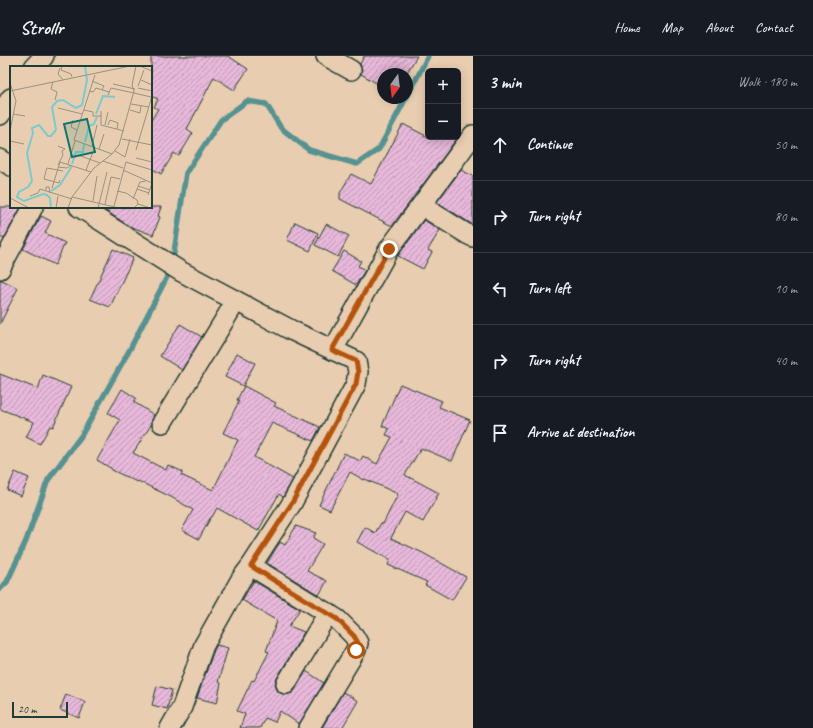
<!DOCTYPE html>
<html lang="en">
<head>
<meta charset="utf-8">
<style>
  :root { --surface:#171b24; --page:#20242c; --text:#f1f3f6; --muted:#9ea1a6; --line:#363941 }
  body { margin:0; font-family:Caveat,sans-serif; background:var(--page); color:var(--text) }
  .controls { position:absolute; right:12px; top:12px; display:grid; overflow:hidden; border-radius:6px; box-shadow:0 2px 10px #0003 }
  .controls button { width:36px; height:36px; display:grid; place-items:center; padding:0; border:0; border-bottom:1px solid var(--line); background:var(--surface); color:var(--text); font:20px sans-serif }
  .compass { position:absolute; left:377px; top:12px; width:36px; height:36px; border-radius:50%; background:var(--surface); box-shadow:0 2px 10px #0003; rotate:194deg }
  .scale { position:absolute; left:12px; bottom:10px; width:56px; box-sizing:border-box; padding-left:4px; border:2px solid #1f3d34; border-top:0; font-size:11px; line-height:14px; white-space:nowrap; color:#1f3d34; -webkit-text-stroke:3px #e9cdb0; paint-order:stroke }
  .stop { position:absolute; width:12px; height:12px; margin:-9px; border:3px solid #b45309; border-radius:50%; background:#fff }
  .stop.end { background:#b45309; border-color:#fff; box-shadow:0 1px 4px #0008 }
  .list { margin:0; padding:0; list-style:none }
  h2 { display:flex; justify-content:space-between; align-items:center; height:52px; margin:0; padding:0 16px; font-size:17px }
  h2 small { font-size:13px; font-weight:400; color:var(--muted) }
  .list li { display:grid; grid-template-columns:26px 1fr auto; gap:12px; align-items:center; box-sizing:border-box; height:72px; padding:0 16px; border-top:1px solid var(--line) }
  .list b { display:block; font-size:15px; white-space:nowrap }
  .list em { font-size:13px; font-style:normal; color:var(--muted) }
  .icon { flex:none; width:22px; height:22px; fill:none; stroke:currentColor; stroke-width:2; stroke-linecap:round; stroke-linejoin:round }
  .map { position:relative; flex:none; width:473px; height:672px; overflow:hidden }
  header { display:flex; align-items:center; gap:24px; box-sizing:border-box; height:56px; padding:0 20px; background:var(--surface); border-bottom:1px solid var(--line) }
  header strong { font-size:19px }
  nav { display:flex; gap:22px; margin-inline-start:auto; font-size:14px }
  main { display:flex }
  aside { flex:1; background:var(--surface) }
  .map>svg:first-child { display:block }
</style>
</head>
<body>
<header>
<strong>Strollr</strong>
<nav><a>Home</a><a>Map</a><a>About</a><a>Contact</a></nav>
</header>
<main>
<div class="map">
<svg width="473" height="672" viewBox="0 0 473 672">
  <defs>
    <pattern id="building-hatch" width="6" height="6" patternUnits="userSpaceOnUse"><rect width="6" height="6" fill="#e8b8da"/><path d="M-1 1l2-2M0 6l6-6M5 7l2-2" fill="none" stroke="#bb97b2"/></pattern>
  </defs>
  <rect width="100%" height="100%" fill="#e9cdb0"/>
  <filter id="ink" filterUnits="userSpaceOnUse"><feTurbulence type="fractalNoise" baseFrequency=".025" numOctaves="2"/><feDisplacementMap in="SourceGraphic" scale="8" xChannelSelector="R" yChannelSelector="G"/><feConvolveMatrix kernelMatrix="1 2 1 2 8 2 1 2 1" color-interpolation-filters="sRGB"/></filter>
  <g filter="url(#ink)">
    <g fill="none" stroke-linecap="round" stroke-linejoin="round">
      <g stroke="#559291" stroke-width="5.5">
        <polyline points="407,41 428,0"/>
        <polyline points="173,203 186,117 221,64 247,45 266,48 281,72 309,94 357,108 379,93 406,42"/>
        <polyline points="0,533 7,526 26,485 48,424 81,380 130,293 168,219"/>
      </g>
    </g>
    <g fill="url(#building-hatch)" stroke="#1f3d34">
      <polygon points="151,0 228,0 248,13 234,34 214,21 187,73 193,77 179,100 174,97 161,118 151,112 151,64 158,53 154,51 158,43 151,40"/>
      <polygon points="364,0 417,0 406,18 383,18 383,31 361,18 362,13 360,8"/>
      <polygon points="403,68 428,81 458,81 392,170 340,143 340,137 351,118 371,128"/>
      <polygon points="461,114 473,120 473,169 437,146"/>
      <polygon points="0,151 21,151 4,183 0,181"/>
      <polygon points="100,151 161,151 158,160 160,161 153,179 129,170"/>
      <polygon points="41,160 51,165 45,177 65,187 55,209 23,193"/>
      <polygon points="424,164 440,174 428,194 432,196 423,213 398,200"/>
      <polygon points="295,166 318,177 310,195 287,184"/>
      <polygon points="326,168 349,180 338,201 315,189"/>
      <polygon points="113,193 133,202 110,251 90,243"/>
      <polygon points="344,195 361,205 358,210 365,214 356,229 332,215"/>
      <polygon points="0,224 2,224 18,232 0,268"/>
      <polygon points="180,268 202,281 182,314 160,300"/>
      <polygon points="237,297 255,307 243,330 225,321"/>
      <polygon points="0,318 38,333 43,319 71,331 53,371 50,370 40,388 26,381 34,366 0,353"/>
      <polygon points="400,328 442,345 439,351 470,364 452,405 421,392 405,419 439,437 423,466 405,456 391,482 423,497 466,521 452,544 425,529 427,526 388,509 390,504 357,486 365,471 375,477 381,467 383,468 398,438 365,423 364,424 350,416 330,454 319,449 344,397 360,405 363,400 377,408 392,381 386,379 389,373 382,370"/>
      <polygon points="244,330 276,347 274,350 320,371 313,385 272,367 254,401 293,423 283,441 279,438 258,475 217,452 212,461 211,461 199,483 182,474 193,454 171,441 138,425 137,426 112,414 112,413 97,404 120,364 108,357 122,333 136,342 134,346 154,359 151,366 151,369 133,397 166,414 168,409 183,416 181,419 213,434 238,384 223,377 239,345 237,344"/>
      <polygon points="15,416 29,422 21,440 7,434"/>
      <polygon points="296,470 316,477 313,482 323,488 307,515 327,525 319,539 267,507 280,486 285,489"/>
      <polygon points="254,525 300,553 289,570 304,576 277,622 275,628 277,634 280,637 286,639 292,637 295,634 306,615 324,627 299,668 280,655 275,666 265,662 260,672 240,672 245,658 237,655 252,624 254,625 269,596 266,595 277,565 242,544"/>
      <polygon points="217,589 228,592 218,626 221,627 217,647 197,642 214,594"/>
      <polygon points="157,630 172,634 167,653 152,649"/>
      <polygon points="343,636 358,645 342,672 322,672"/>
      <polygon points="66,638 85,646 79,662 60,654"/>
    </g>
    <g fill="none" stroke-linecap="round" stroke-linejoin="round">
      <defs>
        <g id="street">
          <polyline points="326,0 351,14"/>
          <polyline points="34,11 44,0"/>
          <polyline points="0,59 11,42"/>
          <polyline points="0,103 11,110"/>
          <polyline points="422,150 467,178 473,181"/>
          <polyline points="79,151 180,215 293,275 356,305 358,316 356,328 292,447 251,510 241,523 204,589 182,651 170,672"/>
          <polyline points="0,213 33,151"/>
          <polyline points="333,294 389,193 473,79"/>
          <polyline points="162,367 236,245"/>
          <polyline points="251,510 337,563 354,580 358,587 356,594 309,672"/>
          <polyline points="286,628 328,557"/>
        </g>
      </defs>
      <use href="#street" stroke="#1f3d34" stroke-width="22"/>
      <use href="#street" stroke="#e9cdb0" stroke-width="19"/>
    </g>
  </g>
  <g fill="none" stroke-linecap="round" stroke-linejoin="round" filter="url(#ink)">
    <polyline stroke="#b45309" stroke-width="5" points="356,594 358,587 354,580 337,563 251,510 292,447 356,328 358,316 356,305 332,294 389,193"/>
  </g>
  <g transform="translate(10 10)">
    <rect width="142" height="142" fill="#e9cdb0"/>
    <path fill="none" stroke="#79cbcf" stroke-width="2" d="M 86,48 L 93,30 L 105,31M 75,76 L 79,60 L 84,58 L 87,51M 62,98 L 66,86 L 73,86 L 74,78M 41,125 L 50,119 L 62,100M 41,142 L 40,132 L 37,129 L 33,128 L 14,135 L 7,131 L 9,126 L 18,121 L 22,115 L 17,87 L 23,67 L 22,62 L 29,59 L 38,70 L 41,70 L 46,64 L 42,41 L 47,35 L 53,34 L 66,42 L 72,39 L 77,14 L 75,0"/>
    <path fill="none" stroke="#98937e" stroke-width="1" d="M 52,0 L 51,4 L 61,8 L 62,11M 130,0 L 142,5M 50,2 L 48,8 L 53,14M 85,9 L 64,74 L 102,88M 131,14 L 142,19M 82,15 L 94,20 L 92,24M 43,16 L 41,23 L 47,26 L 45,34M 0,17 L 6,35 L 0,65M 103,18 L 125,23M 128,20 L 134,4M 128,22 L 142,25M 0,25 L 120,0M 79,25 L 83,26 L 86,22 L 99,26M 124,27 L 141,31M 98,29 L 101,22 L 124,27M 121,38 L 139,41M 48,42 L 72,48M 74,44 L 83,46 L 83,50 L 91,50M 120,44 L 130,47 L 131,40M 91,45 L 91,59 L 114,65M 3,48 L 15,50M 63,54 L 61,61 L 67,64M 95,59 L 98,46M 98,59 L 100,54 L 108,57 L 107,63M 112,73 L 142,79M 0,75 L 14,78M 48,80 L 55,83 L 52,85 L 53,89 L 48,99M 82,80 L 87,59M 89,83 L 94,68M 126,84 L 142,30M 105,85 L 115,91 L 120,73M 68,89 L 90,97M 126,92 L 142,96M 93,95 L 113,102M 58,98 L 65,75M 48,101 L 57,102 L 61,99M 76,104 L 85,81M 113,104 L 142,117M 50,114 L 49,117 L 34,113 L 36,105 L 37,102 L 53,105M 128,120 L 140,124M 42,122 L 50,96 L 81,106M 127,123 L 139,127M 36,124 L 36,121 L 39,121 L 40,127M 107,125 L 116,127 L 127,134 L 128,138M 138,129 L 142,117M 20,130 L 28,127 L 30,123 L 62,133M 62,131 L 109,142M 0,132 L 19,142M 123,133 L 130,116 L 136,115M 83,135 L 87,110M 95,138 L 101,111 L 110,113M 104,140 L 116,96 L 142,104M 46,142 L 48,130M 58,142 L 62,131 L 84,102 L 102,88 L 109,79 L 124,25 L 122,19 L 126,0M 88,142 L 97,106M 124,142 L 128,138 L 140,142"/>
    <path fill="#0f766e" fill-opacity="0.15" stroke="#0f766e" stroke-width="2" d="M 77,53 L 85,86 L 62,91 L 54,58 Z"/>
    <rect width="142" height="142" fill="none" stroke="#1f3d34" stroke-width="2"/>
  </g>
</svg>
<div class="controls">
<button>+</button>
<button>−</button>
</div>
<svg class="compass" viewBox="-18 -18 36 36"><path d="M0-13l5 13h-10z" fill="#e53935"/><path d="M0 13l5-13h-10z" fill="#9ea1a6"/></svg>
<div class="scale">20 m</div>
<div class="stop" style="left:356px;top:594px"></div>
<div class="stop end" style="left:389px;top:193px"></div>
</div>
<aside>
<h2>3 min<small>Walk · 180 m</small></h2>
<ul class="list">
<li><svg class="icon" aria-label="ahead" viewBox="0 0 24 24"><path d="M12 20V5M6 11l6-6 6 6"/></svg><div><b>Continue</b></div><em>50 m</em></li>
<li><svg class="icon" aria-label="right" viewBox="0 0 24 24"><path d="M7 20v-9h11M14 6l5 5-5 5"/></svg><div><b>Turn right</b></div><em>80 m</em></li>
<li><svg class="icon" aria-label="left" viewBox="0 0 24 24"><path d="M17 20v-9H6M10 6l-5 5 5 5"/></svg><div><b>Turn left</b></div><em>10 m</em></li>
<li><svg class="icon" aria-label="right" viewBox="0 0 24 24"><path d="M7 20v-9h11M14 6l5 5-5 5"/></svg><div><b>Turn right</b></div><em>40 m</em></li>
<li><svg class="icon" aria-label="arrive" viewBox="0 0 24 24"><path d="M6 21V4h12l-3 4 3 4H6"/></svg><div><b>Arrive at destination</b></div></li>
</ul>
</aside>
</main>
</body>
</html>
